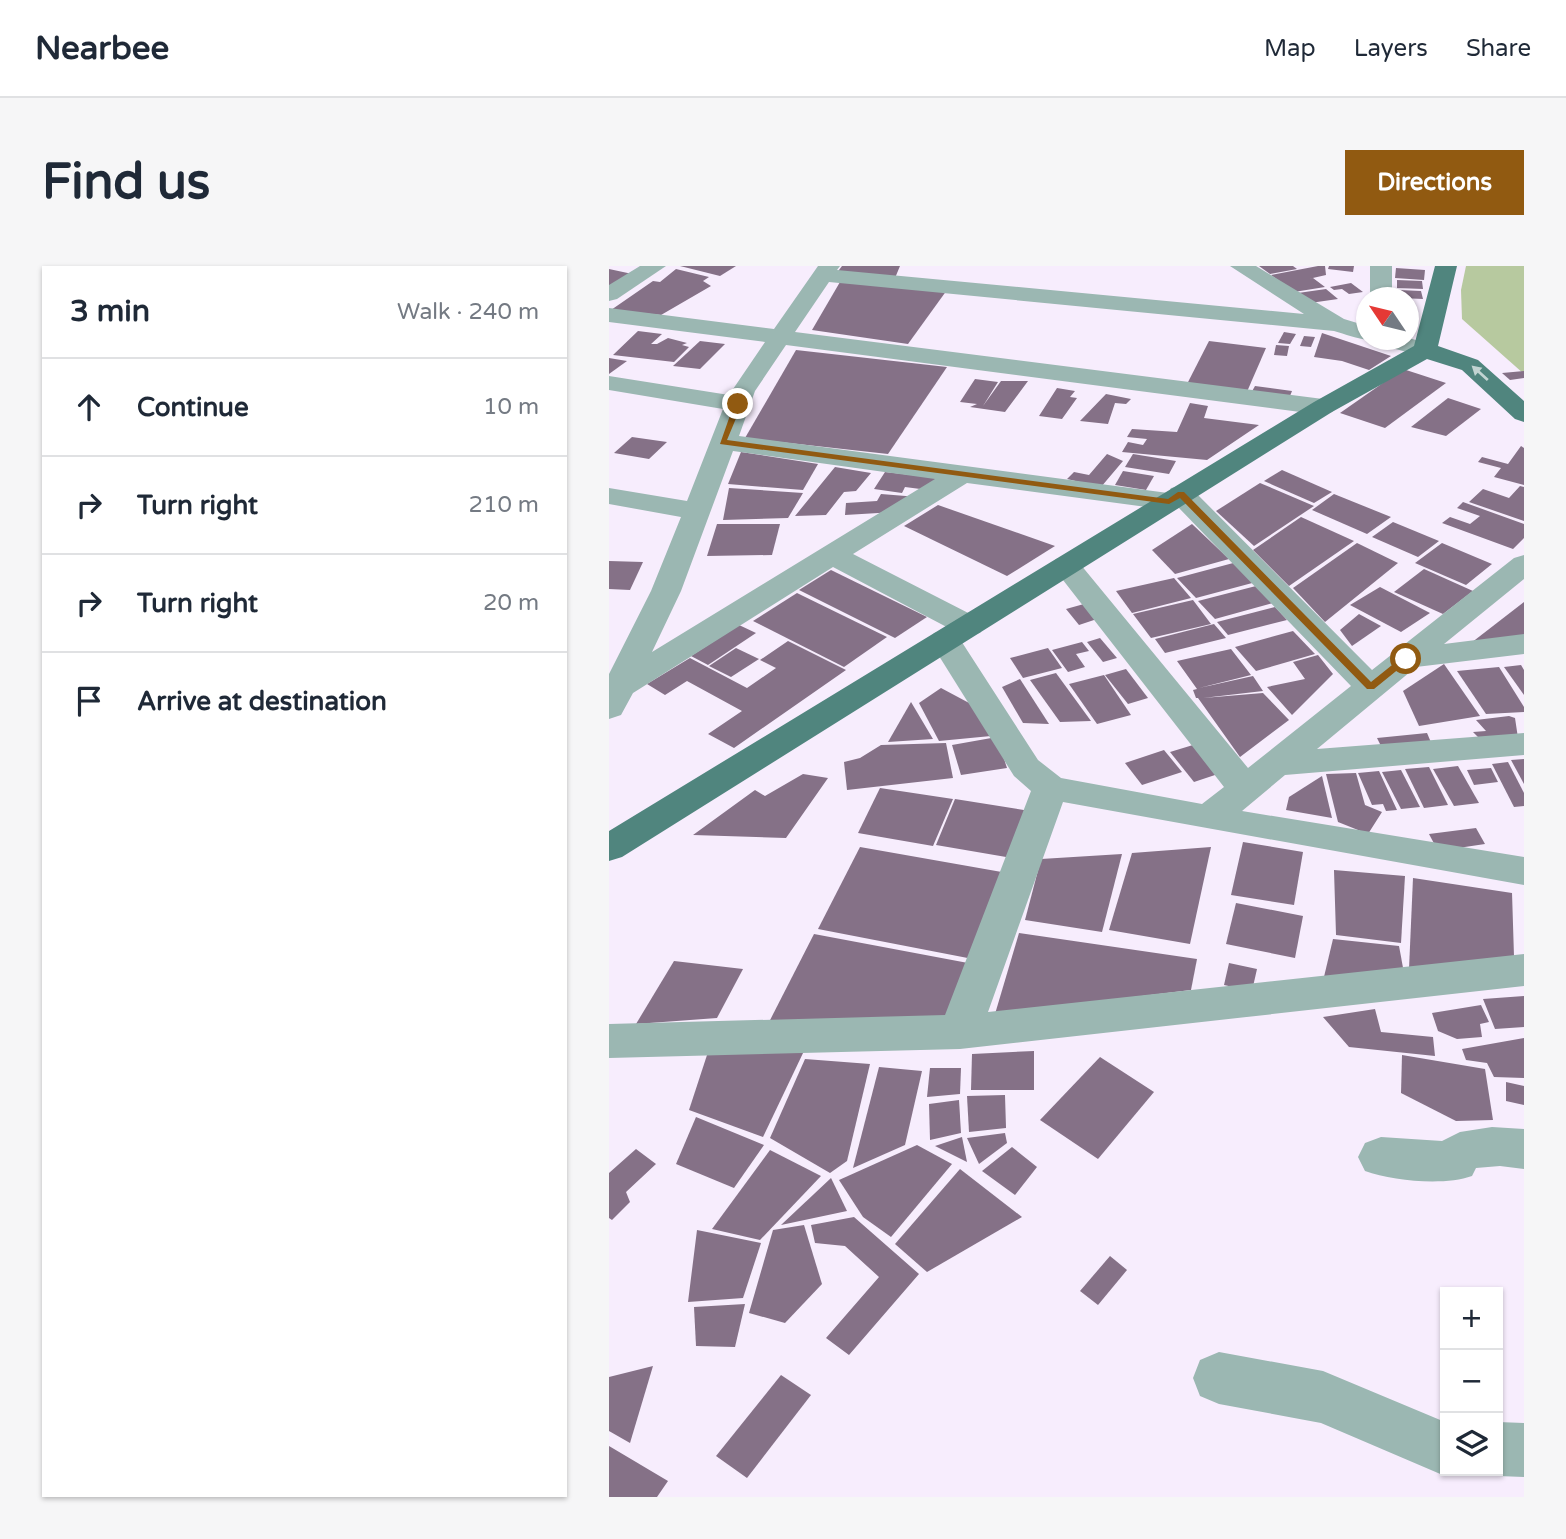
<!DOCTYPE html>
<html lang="en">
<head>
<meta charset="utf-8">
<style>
  :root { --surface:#fff; --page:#f6f6f7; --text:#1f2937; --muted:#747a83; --line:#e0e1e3; --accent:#915a11 }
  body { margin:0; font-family:"Varela Round",sans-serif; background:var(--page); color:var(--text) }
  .controls { position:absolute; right:21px; bottom:21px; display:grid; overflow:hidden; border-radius:0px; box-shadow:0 2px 5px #0004 }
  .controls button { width:63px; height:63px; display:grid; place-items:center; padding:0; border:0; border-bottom:2px solid var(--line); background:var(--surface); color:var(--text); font:35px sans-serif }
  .compass { position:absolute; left:747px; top:21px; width:63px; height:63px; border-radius:50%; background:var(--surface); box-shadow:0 2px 5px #0004; rotate:305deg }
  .stop { position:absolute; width:21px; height:21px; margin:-16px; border:5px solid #915a11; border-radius:50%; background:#fff }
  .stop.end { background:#915a11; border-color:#fff; box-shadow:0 2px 7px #0008 }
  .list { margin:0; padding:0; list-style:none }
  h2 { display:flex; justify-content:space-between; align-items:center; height:91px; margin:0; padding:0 28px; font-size:30px }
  h2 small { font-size:23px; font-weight:400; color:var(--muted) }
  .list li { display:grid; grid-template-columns:46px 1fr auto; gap:21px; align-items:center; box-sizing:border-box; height:98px; padding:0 28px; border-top:2px solid var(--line) }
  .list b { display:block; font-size:26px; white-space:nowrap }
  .list em { font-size:23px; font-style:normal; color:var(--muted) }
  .icon { flex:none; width:38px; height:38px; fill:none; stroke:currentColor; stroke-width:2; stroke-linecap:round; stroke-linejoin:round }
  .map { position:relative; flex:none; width:915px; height:1231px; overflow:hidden; border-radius:0px }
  header { display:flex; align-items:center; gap:42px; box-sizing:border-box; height:98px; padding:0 35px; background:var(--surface); border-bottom:2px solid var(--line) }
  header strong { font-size:33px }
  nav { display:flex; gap:38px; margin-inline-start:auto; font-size:24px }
  .intro { display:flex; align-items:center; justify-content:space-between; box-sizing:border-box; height:168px; padding:0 42px }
  h1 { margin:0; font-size:49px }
  .button { padding:18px 32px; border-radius:0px; background:var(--accent); color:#fff; font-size:24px; font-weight:700 }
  main { display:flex; gap:42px; padding:0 42px }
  aside { flex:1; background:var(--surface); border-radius:0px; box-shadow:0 2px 5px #0004 }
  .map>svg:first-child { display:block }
</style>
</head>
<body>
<header>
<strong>Nearbee</strong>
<nav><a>Map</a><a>Layers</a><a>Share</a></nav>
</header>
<div class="intro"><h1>Find us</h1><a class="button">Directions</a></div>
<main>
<aside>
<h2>3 min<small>Walk · 240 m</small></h2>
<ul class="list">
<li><svg class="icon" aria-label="ahead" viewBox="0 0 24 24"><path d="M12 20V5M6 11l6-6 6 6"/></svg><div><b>Continue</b></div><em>10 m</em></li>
<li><svg class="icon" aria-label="right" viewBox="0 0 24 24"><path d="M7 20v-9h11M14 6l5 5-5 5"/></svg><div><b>Turn right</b></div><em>210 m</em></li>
<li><svg class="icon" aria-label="right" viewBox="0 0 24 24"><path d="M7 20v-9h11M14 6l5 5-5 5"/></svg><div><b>Turn right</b></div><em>20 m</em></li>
<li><svg class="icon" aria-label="arrive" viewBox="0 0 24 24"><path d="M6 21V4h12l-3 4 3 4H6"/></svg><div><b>Arrive at destination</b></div></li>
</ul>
</aside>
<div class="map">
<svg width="915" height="1231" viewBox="0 0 915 1231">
  <rect width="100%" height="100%" fill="#f7edfd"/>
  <polygon fill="#b7c99f" points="857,0 915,0 915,108 853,53 852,24"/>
  <g fill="#857187">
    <polygon points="71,0 127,0 111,10"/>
    <polygon points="233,0 291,0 286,12 227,8"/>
    <polygon points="650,0 684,0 688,3 661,8"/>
    <polygon points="709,0 716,0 717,9 695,14 704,12 716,21 685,26 662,9"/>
    <polygon points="720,0 745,0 744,6 719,3"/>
    <polygon points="787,2 816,4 815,14 786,12"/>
    <polygon points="0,3 28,9 0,25"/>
    <polygon points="67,3 100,11 94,15 102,20 52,49 2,44 44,15 51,16"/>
    <polygon points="788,14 813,15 814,23 788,22"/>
    <polygon points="231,16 338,24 299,78 203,64"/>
    <polygon points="742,17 754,26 740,28 733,23 725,24 721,21"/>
    <polygon points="717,23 729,33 701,37 689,27"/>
    <polygon points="790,24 812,25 814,33 792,32"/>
    <polygon points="29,65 53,68 42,78 48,78 59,72 78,77 73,79 80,81 65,96 4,89"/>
    <polygon points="675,66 687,68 681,78 669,77"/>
    <polygon points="713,67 782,90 760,104 733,95 705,91"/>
    <polygon points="695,70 706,71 702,81 691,80"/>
    <polygon points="91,75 116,78 91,103 64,100"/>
    <polygon points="600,75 657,82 637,128 577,120"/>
    <polygon points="667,79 680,80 678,90 665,89"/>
    <polygon points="187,84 338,101 279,188 136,172"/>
    <polygon points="0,92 18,95 0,108"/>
    <polygon points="794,103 837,117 776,162 731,147"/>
    <polygon points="915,105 915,112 901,114 893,107"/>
    <polygon points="366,113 389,116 374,140 392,115 419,115 396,146 361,141 368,138 351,136"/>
    <polygon points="646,120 683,125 679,135 641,129"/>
    <polygon points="448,122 466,125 461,131 468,132 453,153 430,150"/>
    <polygon points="497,128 522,133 517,138 506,137 499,158 471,155"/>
    <polygon points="839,132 872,143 837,170 802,161"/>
    <polygon points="581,137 599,140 595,152 650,159 598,194 513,186 519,176 534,179 538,173 518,171 523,163 568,166"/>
    <polygon points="23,171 58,176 40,193 5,187"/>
    <polygon points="912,180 915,182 915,219 885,211 892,202 869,196 873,191 899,198"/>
    <polygon points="132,186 209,198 194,224 119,218"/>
    <polygon points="498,188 514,195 492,221 458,213 465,206 480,209"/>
    <polygon points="524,188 567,195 560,208 516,201"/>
    <polygon points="226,201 262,207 247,225 235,226 217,249 186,250"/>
    <polygon points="673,204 723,226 705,237 655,215"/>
    <polygon points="514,205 545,210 537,224 506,219"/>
    <polygon points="276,206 338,213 319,224 296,221 293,227 265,223"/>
    <polygon points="651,217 705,240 645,280 607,245"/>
    <polygon points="911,220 915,221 915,255 860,236 874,223 900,232"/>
    <polygon points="120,222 194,227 179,252 114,254"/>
    <polygon points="272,228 309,231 286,246 236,249 237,237 268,235"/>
    <polygon points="725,228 782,251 758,268 703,244"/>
    <polygon points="854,236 915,258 915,272 904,283 833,257 841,251 861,258 871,250 848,242"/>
    <polygon points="329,239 446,280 398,310 295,260"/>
    <polygon points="692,251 745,275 680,320 644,284"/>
    <polygon points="784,256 830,275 809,291 763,271"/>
    <polygon points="108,258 171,258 163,289 98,290"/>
    <polygon points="583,258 620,293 566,308 543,284"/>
    <polygon points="748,277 789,297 716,356 684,322"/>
    <polygon points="833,277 883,298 857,319 806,297"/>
    <polygon points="0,295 34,296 21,324 0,323"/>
    <polygon points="628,296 647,316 587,332 568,312"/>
    <polygon points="815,303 864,325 834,348 785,326"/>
    <polygon points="222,304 318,351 286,372 190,324"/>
    <polygon points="565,312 582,332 523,347 507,325"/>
    <polygon points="647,320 664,337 606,353 589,335"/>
    <polygon points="771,321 821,347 792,366 741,339"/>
    <polygon points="188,327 278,371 235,401 144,355"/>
    <polygon points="584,334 602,358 542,372 524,348"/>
    <polygon points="915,336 915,371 862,377"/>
    <polygon points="475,338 488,353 470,359 457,343"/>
    <polygon points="666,341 678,354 619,369 608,356"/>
    <polygon points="750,348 772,360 743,380 731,364"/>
    <polygon points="605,358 617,372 556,387 546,373"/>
    <polygon points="130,359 147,367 99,399 82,390"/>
    <polygon points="684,365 706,388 647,405 626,381"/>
    <polygon points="491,372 508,392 494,396 478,376"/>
    <polygon points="179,375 237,404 125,482 99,468 133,445 78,415 56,429 38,418 81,392 138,422 167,402 151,394"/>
    <polygon points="473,376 480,385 467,388 476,401 459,406 443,384"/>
    <polygon points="127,382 150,393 122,411 100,400"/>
    <polygon points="439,382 453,402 414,412 401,392"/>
    <polygon points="622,383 642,409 590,422 644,410 654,425 594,432 654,427 680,454 631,491 589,432 587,432 584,424 588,423 568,395"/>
    <polygon points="709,389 724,408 683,449 658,421 696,413 684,396"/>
    <polygon points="835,398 871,450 810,460 794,425"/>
    <polygon points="912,399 915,404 915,429 895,401"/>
    <polygon points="890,401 915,441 915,446 877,448 848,405"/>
    <polygon points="517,403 539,432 519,438 496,409"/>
    <polygon points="447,407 482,455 451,456 421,414"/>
    <polygon points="495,409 522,449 488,458 460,418"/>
    <polygon points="411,413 440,458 414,457 393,421"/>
    <polygon points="332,422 362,438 382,470 330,475 310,437"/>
    <polygon points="302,436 324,473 279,476"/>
    <polygon points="900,450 906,452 909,472 873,475 864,466 877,465 867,454"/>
    <polygon points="818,467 824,481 775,486 768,472"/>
    <polygon points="388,471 398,502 352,509 343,479"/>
    <polygon points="337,477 344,512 238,524 235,496 251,492 272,479"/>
    <polygon points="584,479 609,508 585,516 561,486"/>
    <polygon points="555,484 573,506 533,519 516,497"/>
    <polygon points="915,493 915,518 902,494"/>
    <polygon points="899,496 915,527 915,540 905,541 883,498"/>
    <polygon points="849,500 870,537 845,540 824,503"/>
    <polygon points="820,501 839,539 815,542 796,503"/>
    <polygon points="882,502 889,516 865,519 858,504"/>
    <polygon points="792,504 811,541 792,543 773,506"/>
    <polygon points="770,505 788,544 777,545 774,538 763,539 749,507"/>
    <polygon points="747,507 756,539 773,546 759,568 729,556 717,508"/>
    <polygon points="194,508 219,512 177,572 84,569 146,524 156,530"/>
    <polygon points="713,510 723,552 677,544 680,531"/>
    <polygon points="271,522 344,533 324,580 249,567"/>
    <polygon points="346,533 421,545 403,592 327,579"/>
    <polygon points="867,562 876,578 829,585 820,568"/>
    <polygon points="634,576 694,586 685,639 622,629"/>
    <polygon points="251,581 404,608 369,694 209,663"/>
    <polygon points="602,581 581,678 500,664 523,587"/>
    <polygon points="513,588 493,666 416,654 432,593"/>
    <polygon points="725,604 796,610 792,677 727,669"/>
    <polygon points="804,612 903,627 905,690 800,703"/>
    <polygon points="627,637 694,650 686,692 617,678"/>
    <polygon points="410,667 588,693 582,724 386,748"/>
    <polygon points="205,668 359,697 338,751 157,762"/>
    <polygon points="724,673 790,680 795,707 714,715"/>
    <polygon points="65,695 134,703 108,752 27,758"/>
    <polygon points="620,697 648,703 643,725 615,719"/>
    <polygon points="915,730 915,761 886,763 874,733"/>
    <polygon points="872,739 880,756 871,758 873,771 848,773 829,765 823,747"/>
    <polygon points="766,743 772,766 824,771 826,790 740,781 714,751"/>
    <polygon points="915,772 915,812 885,811 878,797 857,794 853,783"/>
    <polygon points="195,785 154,871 80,844 99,786"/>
    <polygon points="425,785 425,824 362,824 363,788"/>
    <polygon points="793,789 876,803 884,854 847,855 792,827"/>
    <polygon points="491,791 545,826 489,893 431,854"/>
    <polygon points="196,793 261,798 238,895 221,907 161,872"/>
    <polygon points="270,801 313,805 296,879 244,902"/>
    <polygon points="321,802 352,802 351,828 318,831"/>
    <polygon points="897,816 915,820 915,839 897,835"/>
    <polygon points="396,829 397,862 360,866 358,830"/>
    <polygon points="350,834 352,867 321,874 320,838"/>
    <polygon points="87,851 155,879 125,922 67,898"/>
    <polygon points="396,867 398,877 370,898 358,872"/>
    <polygon points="353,871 358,896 326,880"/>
    <polygon points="308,879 343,898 282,971 254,951 230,914"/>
    <polygon points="403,881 428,901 406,929 373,905"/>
    <polygon points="27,883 47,898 17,926 21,936 3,954 0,952 0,907"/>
    <polygon points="161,884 212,910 151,974 103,963"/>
    <polygon points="351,903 413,951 318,1006 286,978"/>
    <polygon points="222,912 238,945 172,959"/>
    <polygon points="245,951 310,1008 240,1089 217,1072 270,1011 236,980 206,977 202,959"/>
    <polygon points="195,959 213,1018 176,1057 140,1047 164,964"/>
    <polygon points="88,964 152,977 134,1032 79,1036"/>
    <polygon points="501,990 518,1004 489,1039 471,1025"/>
    <polygon points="136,1038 126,1081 87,1080 85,1041"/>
    <polygon points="44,1100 21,1177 0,1165 0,1111"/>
    <polygon points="172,1109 202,1129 138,1212 107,1190"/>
    <polygon points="0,1180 59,1215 48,1231 0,1231"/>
  </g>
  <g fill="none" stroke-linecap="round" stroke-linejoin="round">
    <g fill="#9bb7b2" fill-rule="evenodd">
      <polygon points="31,0 57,0 8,33 0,35 0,19"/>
      <path d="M 209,0 L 231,0 L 228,4 L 695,48 L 621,0 L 647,0 L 735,53 L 758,60 L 758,74 L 760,74 C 748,73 736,68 725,65 L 220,16 L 186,66 L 714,133 L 723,136 L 727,141 L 723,146 L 714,149 L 177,79 L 146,125 L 130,170 L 559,227 L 562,222 L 572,220 L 582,222 L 763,404 L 905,292 L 915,289 L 915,313 L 835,378 L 915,368 L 915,388 L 807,401 L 708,483 L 915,467 L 915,489 L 676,509 L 633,545 L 915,591 L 915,619 L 454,536 L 379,746 L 915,688 L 915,720 L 351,783 L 0,792 L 0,758 L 336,749 L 422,525 L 405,510 L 320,374 L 325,367 L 336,364 L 347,367 L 429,494 L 452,512 L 593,538 L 615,521 L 447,305 L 442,299 L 447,293 L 457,290 L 467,293 L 639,502 L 742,420 L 570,242 L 560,244 L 358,217 L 244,288 L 371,353 L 376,360 L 371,367 L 360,369 L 349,367 L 224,301 L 24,427 L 12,449 L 0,453 L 0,408 L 42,325 L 72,251 L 0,238 L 0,222 L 78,235 L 114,143 L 0,124 L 0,110 L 120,129 L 156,76 L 0,56 L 0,42 L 165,63 ZM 124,185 L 326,213 L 43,386 L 72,325 Z"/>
      <rect x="761" y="0" width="22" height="32"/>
      <polygon points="800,72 824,79 828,84 824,89 816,91 772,79 768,74"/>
      <path d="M 883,861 L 915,863 L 915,903 L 891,900 L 867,902 L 863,910 C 835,920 784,915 756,905 L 749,891 L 756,877 L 772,871 L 833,875 L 851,866 Z"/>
      <polygon points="610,1086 714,1105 836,1156 836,1205 849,1205 836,1210 712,1157 610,1138 591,1130 584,1112 591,1094"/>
      <polygon points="889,1156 915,1157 915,1211 889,1210 876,1205 889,1205"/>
    </g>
    <polygon fill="#50857e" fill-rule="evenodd" points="826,0 848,0 829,80 869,94 915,135 915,156 906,153 853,104 818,93 723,146 13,591 0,595 0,565 705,136 805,80"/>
  </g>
  <defs><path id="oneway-solid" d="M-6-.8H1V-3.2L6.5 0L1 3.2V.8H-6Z" transform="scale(1.75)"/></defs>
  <use fill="#c2d4d2" href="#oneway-solid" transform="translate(871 107) rotate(-138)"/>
  <polygon fill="#915a11" points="129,136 133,138 118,174 559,233 569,226 575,226 762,416 793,391 802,393 765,423 758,423 571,232 560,238 111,178 125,138"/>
</svg>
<div class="controls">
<button>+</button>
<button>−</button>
<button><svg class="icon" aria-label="layers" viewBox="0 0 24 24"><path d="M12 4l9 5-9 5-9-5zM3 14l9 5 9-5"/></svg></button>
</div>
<svg class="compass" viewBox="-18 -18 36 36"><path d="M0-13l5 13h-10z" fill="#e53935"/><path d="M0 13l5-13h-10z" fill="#747a83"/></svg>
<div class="stop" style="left:797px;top:393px"></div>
<div class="stop end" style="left:129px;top:138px"></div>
</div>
</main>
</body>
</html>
